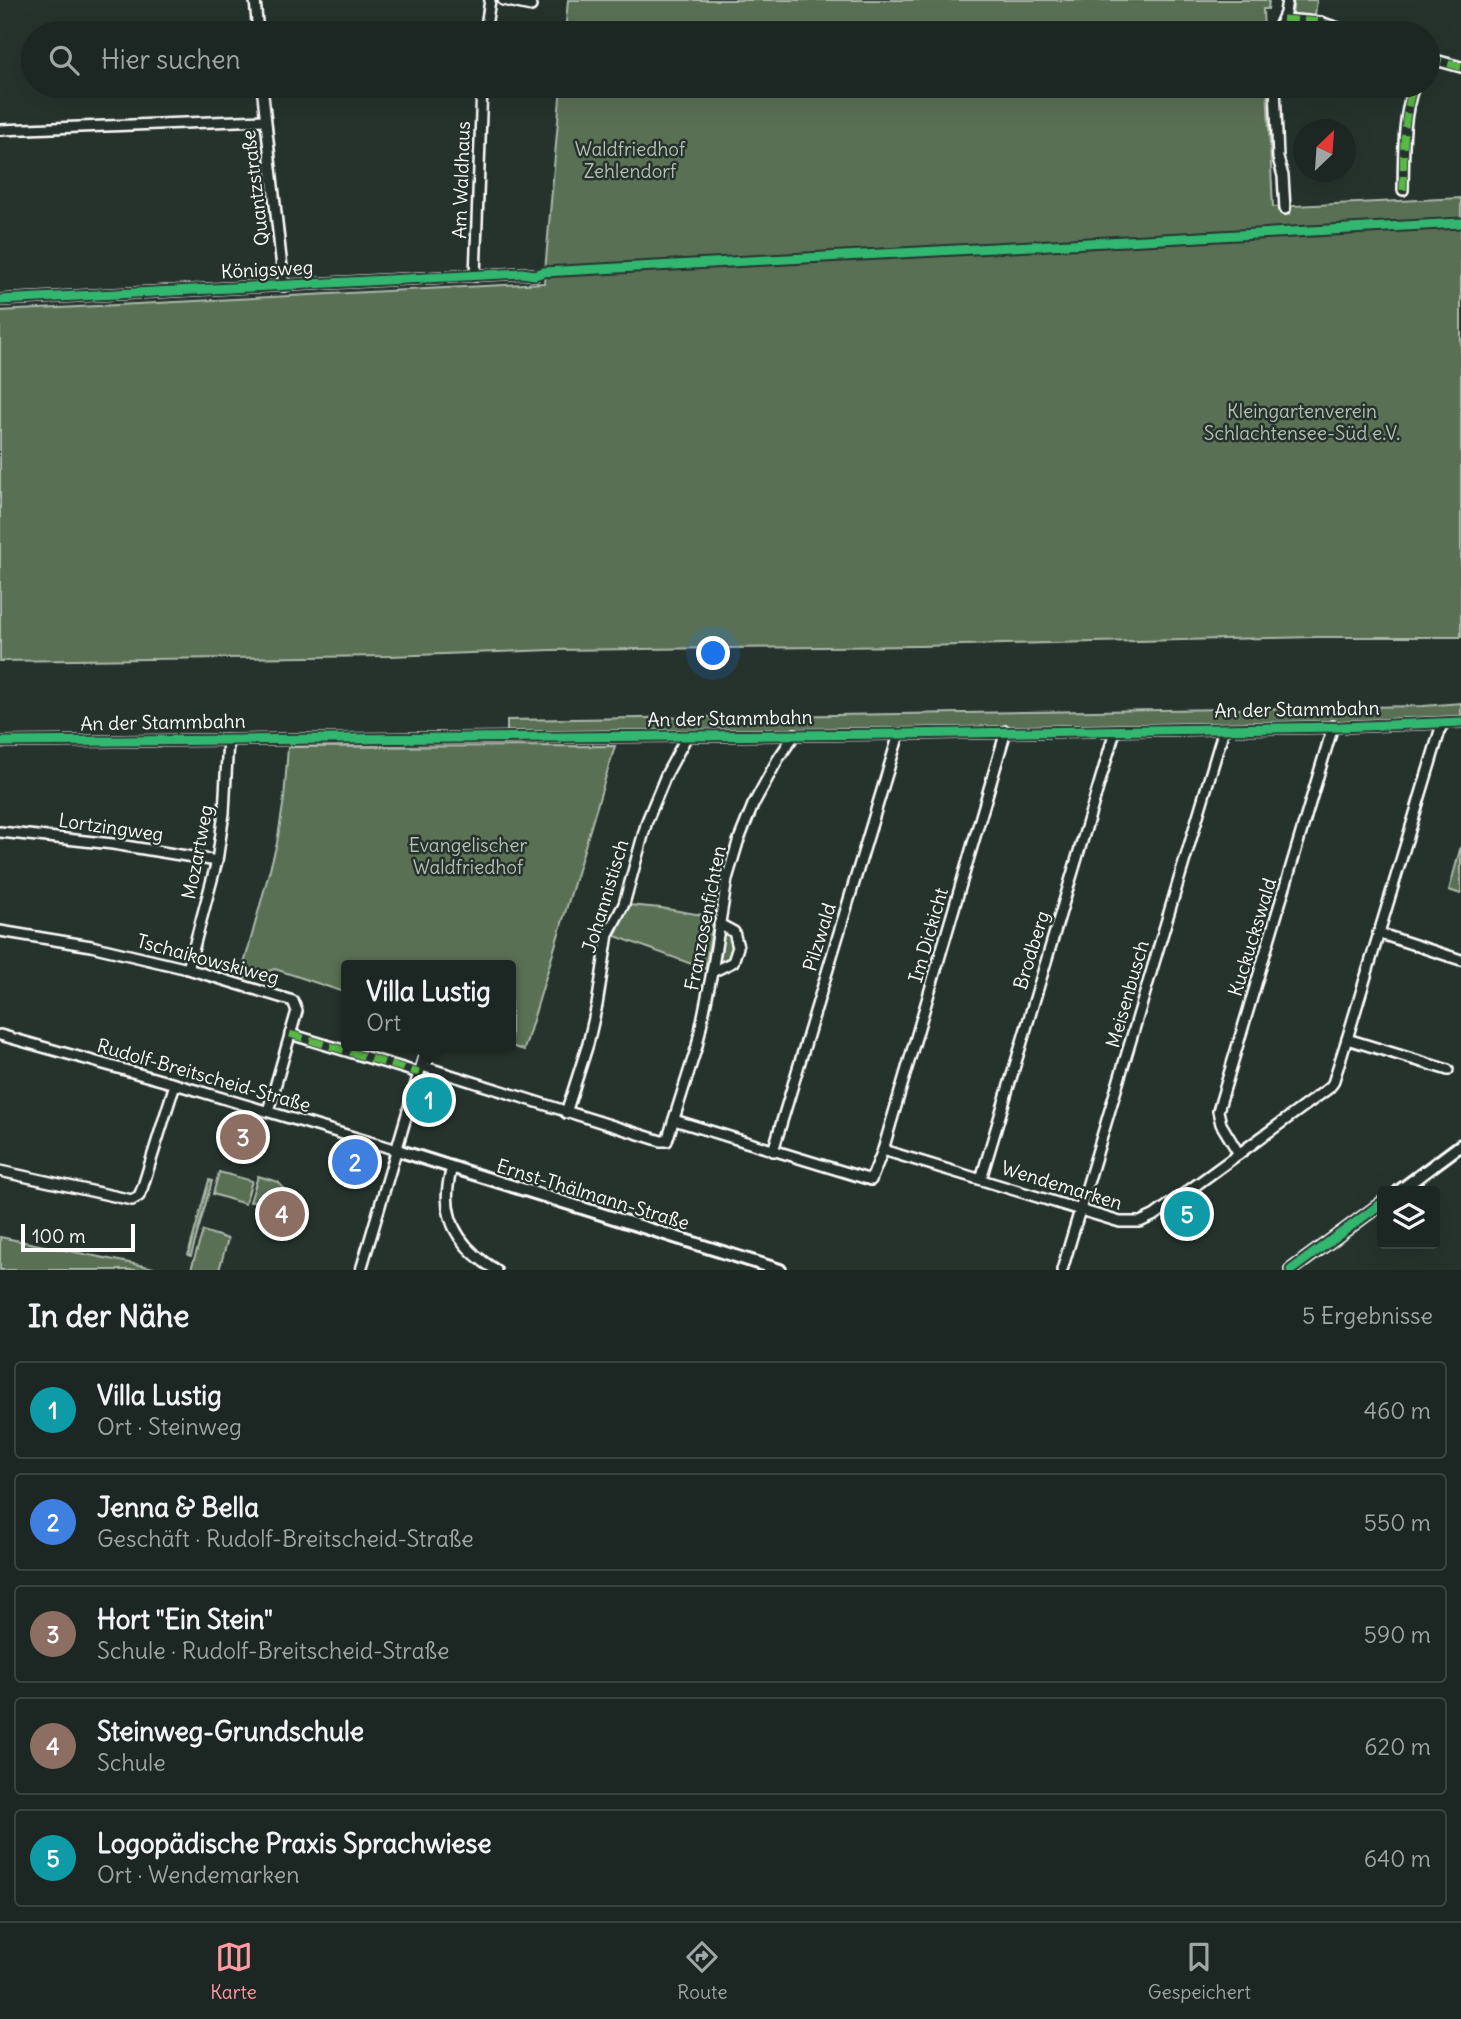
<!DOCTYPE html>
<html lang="de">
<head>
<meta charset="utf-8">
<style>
  :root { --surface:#1c2622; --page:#252e2a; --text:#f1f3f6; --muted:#a0a5a5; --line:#3a4340; --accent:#ff9aa2 }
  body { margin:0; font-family:Delius,sans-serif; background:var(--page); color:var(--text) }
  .controls { position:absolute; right:21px; bottom:21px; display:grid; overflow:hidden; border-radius:7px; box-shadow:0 7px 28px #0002 }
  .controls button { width:63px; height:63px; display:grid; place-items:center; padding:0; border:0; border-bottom:2px solid var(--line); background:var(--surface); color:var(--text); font:35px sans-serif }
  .compass { position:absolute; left:1293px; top:119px; width:63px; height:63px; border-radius:50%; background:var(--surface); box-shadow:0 7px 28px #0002; rotate:25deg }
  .scale { position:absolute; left:21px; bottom:18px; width:114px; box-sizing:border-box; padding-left:7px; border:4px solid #fff; border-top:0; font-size:19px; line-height:24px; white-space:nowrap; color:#fff; -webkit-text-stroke:5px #26332d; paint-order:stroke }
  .you { position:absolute; left:714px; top:654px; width:24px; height:24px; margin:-18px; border:5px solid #fff; border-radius:50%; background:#1a73e8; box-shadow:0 0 0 10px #1a73e833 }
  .badge { display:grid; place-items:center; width:46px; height:46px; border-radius:50%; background:var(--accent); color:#fff; font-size:23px; font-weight:700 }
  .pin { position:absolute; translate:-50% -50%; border:4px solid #fff; box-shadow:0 2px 7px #0006 }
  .popup { position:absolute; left:341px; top:960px; width:175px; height:91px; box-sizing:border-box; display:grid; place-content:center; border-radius:7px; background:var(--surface); filter:drop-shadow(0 2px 5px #0005); font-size:23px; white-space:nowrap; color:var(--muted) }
  .popup b { font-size:26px; color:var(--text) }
  .popup::after { content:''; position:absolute; left:50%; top:100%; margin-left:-14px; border:14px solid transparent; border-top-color:var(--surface) }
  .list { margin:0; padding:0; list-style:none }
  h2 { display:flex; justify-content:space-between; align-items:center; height:91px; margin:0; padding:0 28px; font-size:30px }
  h2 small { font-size:23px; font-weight:400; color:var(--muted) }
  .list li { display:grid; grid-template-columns:46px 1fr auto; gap:21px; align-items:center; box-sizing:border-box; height:98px; margin:0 14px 14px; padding:0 14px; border:2px solid var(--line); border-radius:7px }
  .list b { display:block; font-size:26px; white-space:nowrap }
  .list p { margin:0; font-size:23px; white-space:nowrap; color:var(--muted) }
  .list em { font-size:23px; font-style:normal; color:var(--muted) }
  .icon { flex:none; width:38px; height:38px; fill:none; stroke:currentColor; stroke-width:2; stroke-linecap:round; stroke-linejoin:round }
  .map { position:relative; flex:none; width:1461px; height:1270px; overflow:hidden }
  .search { position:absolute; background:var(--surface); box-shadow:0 7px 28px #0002; left:21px; right:21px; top:21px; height:77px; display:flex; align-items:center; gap:18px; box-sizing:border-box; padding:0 24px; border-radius:38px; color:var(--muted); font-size:26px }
  .sheet { height:651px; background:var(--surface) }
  nav { display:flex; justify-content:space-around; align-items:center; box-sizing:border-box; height:98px; border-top:2px solid var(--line); background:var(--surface); font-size:19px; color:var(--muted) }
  nav a { display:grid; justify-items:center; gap:4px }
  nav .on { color:var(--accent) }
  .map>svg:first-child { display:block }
</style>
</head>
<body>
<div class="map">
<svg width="1461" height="1270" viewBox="0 0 1461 1270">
  <rect width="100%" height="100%" fill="#26332d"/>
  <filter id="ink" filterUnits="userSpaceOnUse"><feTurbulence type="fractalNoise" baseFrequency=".0143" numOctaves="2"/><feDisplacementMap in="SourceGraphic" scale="14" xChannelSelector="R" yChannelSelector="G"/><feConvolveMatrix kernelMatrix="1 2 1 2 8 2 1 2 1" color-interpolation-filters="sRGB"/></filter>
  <g filter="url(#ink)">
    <g fill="#5a7055" stroke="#acb8aa" stroke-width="2">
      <polygon points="568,0 1269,0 1268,9 1263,9 1264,33 565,33"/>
      <polygon points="1294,0 1317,0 1315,15 1312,15 1311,18 1292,16"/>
      <polygon points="561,86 1267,86 1273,207 1461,198 1461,637 1317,637 920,646 551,650 390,656 0,661 0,311 544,283"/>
      <polygon points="1461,703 1461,722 507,738 507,720 1423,706"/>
      <polygon points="615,746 524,1050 511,1046 511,965 347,965 347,993 275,969 240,979 277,843 284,799 288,747"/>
      <polygon points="1461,846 1461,894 1449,890"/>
      <polygon points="628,905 661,908 714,917 705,969 615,936"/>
      <polygon points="723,928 731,931 735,947 729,961 718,965"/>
      <polygon points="219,1172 252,1181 245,1204 213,1194"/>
      <polygon points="258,1176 278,1182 293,1199 250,1202"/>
      <polygon points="209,1180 212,1181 191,1256 188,1255"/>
      <polygon points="296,1203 300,1208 287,1219 266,1224 264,1205"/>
      <polygon points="203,1231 228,1239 219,1270 191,1269"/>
      <polygon points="0,1237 164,1270 0,1270"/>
    </g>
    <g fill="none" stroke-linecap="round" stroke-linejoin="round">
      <defs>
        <g id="minor">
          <polyline points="255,0 258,33"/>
          <polyline points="503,0 531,6"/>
          <polyline points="1283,19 1320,22 1353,33"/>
          <polyline points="485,33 490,0"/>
          <polyline points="1276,33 1285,13 1287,0"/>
          <polyline points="1428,58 1461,67"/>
          <polyline points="262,86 284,286"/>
          <polyline points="1275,86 1278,158 1283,176 1285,209"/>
          <polyline points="0,130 264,120"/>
          <path d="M 1403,190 C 1404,155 1402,119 1414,86"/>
          <polyline points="475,276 482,86"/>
          <polyline points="0,300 522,273 535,275"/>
          <polyline points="0,742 899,734 1340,727 1461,722"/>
          <polyline points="0,832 113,844 217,861"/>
          <polyline points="0,931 91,946 188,969 293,1001 297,1011 268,1111"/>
          <polyline points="1378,933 1461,960"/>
          <polyline points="188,969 217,861 224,813 228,739"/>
          <polyline points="712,972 733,962 738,947 734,932 719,924"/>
          <polyline points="290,1034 419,1073"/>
          <polyline points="0,1035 175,1084 397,1150"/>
          <polyline points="1347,1039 1448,1070"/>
          <polyline points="422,1066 661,1141 667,1141 697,1046 712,972 727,879 738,842 753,805 778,759 795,734"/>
          <polyline points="566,1113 588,1044 597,1005 608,934 624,904 647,821 666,775 687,736"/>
          <polyline points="674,1120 871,1180 883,1150 1006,731"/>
          <polyline points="883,1150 1120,1222 1140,1222 1155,1215 1329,1088 1333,1083 1347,1039 1442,724"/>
          <polyline points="773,1151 899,734"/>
          <polyline points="1239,1154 1221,1124 1218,1111 1333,726"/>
          <path d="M 452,1168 C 438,1213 456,1246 496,1270"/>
          <polyline points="0,1171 132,1200 139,1196 142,1189 175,1084"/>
          <polyline points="981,1179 1115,731"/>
          <polyline points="361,1270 427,1046"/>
          <polyline points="1062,1270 1224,729"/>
        </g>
        <g id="tertiary">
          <polyline points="397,1150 780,1270"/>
          <polyline points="1399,1191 1461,1145"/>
          <polyline points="1291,1270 1382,1203"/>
        </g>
      </defs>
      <use href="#minor" stroke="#fff" stroke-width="14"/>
      <use href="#tertiary" stroke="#fff" stroke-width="16"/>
      <use href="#minor" stroke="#26332d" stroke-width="9"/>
      <use href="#tertiary" stroke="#26332d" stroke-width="10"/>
      <g stroke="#58b947" stroke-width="7" stroke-dasharray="14 7" stroke-linecap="butt">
        <polyline points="1283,19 1320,22 1353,33"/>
        <polyline points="1428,58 1461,67"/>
        <path d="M 1403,190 C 1404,155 1402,119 1414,86"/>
        <polyline points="290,1034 419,1073"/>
      </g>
      <defs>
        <g id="cycleway">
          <polyline points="0,300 522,273 535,275 543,272 1461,223"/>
          <polyline points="0,742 899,734 1340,727 1461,722"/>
          <polyline points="1291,1270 1382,1203"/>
        </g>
      </defs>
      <use href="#cycleway" stroke="#26332d" stroke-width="13"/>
      <use href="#cycleway" stroke="#33b770" stroke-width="9"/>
    </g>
  </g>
  <g text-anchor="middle" stroke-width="5" stroke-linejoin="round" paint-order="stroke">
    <g font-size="19" fill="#b5bfb2" stroke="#26332d">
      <text x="630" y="156">Waldfriedhof<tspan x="630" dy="22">Zehlendorf</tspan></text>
      <text x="1302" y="418">Kleingartenverein<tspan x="1302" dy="22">Schlachtensee-Süd e.V.</tspan></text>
      <text x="468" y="852">Evangelischer<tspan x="468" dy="22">Waldfriedhof</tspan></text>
    </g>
    <g font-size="19" fill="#fff" stroke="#26332d">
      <text transform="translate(461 180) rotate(-88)" y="7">Am Waldhaus</text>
      <text transform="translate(255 188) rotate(-97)" y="7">Quantzstraße</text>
      <text transform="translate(267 269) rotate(-3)" y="7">Königsweg</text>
      <text transform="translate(1297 709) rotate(-1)" y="7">An der Stammbahn</text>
      <text transform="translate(730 718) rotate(-1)" y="7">An der Stammbahn</text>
      <text transform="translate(163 722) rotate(-1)" y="7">An der Stammbahn</text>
      <text transform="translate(111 827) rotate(8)" y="7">Lortzingweg</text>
      <text transform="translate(197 852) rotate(-79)" y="7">Mozartweg</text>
      <text transform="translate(605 896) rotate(-73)" y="7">Johannistisch</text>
      <text transform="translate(705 918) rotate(-79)" y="7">Franzosenfichten</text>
      <text transform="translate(928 935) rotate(-74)" y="7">Im Dickicht</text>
      <text transform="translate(819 937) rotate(-73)" y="7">Pilzwald</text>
      <text transform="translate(1252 937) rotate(-73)" y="7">Kuckuckswald</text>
      <text transform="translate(1031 950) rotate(-73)" y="7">Brodberg</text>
      <text transform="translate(208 959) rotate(15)" y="7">Tschaikowskiweg</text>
      <text transform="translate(1127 994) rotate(-74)" y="7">Meisenbusch</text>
      <text transform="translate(204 1075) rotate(16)" y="7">Rudolf-Breitscheid-Straße</text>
      <text transform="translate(1062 1185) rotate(17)" y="7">Wendemarken</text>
      <text transform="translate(593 1194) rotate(17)" y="7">Ernst-Thälmann-Straße</text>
    </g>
  </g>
</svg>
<div class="controls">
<button><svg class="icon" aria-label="layers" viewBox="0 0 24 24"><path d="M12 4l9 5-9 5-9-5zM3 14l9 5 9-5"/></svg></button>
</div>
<svg class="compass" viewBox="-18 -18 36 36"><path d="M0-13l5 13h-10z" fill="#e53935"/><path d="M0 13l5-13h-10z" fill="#a0a5a5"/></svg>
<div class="scale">100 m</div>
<div class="you"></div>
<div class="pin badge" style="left:429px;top:1100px;background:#0f9aa8">1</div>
<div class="popup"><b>Villa Lustig</b>Ort</div>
<div class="pin badge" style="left:355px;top:1162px;background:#3f7fe0">2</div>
<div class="pin badge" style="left:243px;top:1137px;background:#8d6e63">3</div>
<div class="pin badge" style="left:282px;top:1214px;background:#8d6e63">4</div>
<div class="pin badge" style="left:1187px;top:1214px;background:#0f9aa8">5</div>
<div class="search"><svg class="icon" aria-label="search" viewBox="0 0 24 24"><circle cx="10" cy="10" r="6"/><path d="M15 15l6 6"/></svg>Hier suchen</div>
</div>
<section class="sheet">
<h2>In der Nähe<small>5 Ergebnisse</small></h2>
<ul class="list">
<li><span class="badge" style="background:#0f9aa8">1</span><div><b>Villa Lustig</b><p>Ort · Steinweg</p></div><em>460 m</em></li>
<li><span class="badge" style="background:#3f7fe0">2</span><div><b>Jenna &amp; Bella</b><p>Geschäft · Rudolf-Breitscheid-Straße</p></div><em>550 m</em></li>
<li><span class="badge" style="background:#8d6e63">3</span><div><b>Hort &quot;Ein Stein&quot;</b><p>Schule · Rudolf-Breitscheid-Straße</p></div><em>590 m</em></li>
<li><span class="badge" style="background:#8d6e63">4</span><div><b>Steinweg-Grundschule</b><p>Schule</p></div><em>620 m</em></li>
<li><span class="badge" style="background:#0f9aa8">5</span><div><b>Logopädische Praxis Sprachwiese</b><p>Ort · Wendemarken</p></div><em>640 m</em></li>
</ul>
</section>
<nav>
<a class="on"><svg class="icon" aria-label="map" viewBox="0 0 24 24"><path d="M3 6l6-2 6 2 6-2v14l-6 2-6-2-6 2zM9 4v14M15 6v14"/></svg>Karte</a>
<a><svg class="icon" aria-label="directions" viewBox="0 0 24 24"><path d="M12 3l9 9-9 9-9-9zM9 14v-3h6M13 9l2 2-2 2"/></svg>Route</a>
<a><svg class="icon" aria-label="saved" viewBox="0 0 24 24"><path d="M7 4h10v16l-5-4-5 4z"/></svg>Gespeichert</a>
</nav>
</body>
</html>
